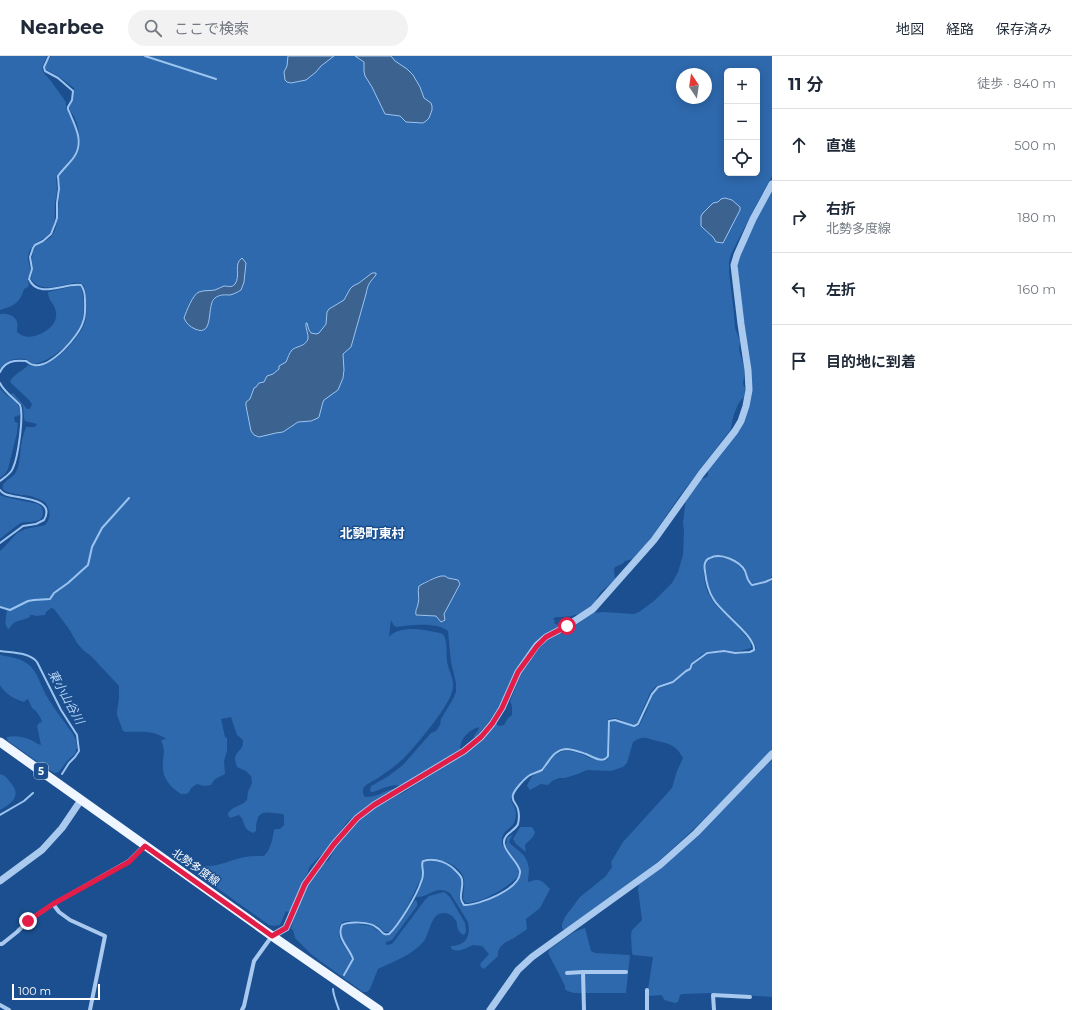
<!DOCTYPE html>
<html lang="ja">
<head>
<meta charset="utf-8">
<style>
  :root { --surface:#fff; --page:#f2f2f3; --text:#1f2937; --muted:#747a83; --line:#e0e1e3 }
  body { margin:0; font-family:Montserrat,"Noto Sans JP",sans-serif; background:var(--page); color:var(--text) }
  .controls { position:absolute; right:12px; top:12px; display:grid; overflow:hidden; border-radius:6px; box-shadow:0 2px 10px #0003 }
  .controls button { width:36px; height:36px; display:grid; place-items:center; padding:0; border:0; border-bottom:1px solid var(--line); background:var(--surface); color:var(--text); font:20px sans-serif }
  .compass { position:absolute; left:676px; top:12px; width:36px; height:36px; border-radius:50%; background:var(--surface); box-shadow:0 2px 10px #0003; rotate:347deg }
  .scale { position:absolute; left:12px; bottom:10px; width:88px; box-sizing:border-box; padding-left:4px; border:2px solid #fff; border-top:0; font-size:11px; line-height:14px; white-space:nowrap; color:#fff; -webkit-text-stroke:3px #1b4f8f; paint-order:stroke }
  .stop { position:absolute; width:12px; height:12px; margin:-9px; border:3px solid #e11d48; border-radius:50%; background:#fff }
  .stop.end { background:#e11d48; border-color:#fff; box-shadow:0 1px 4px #0008 }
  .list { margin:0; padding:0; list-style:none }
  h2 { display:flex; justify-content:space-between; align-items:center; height:52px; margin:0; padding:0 16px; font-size:17px }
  h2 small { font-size:13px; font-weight:400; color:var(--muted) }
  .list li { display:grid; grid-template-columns:26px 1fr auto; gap:12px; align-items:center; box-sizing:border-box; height:72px; padding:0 16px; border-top:1px solid var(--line) }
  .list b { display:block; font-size:15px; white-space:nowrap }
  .list p { margin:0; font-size:13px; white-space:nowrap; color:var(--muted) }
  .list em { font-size:13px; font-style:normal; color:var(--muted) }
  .icon { flex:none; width:22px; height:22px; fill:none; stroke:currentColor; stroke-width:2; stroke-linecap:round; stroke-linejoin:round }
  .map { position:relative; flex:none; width:772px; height:954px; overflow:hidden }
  header { display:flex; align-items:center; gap:24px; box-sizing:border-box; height:56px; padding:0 20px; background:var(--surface); border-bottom:1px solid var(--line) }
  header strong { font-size:19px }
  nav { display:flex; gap:22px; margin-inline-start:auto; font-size:14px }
  .search { width:280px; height:36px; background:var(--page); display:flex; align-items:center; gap:10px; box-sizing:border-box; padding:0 14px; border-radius:22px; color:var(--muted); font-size:15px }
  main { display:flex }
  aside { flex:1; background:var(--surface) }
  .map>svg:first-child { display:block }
</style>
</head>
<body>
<header>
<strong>Nearbee</strong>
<div class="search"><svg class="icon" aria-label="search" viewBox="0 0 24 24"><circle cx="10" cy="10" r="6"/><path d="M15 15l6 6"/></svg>ここで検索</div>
<nav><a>地図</a><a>経路</a><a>保存済み</a></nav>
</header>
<main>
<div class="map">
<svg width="772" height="954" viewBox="0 0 772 954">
  <rect width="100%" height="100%" fill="#1b4f8f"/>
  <g fill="#2e69ad" fill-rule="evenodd">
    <path d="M 0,0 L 47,0 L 42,11 L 43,16 L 51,25 L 66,46 C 65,53 70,58 72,64 C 77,72 79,85 76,95 C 73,105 62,111 57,120 C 55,125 57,128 57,132 C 57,137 56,142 55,147 C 54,156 56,164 53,172 C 46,187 30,183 28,202 C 28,206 30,210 30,214 C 30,220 26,223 29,228 L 28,231 L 24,233 C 20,247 14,250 0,254 Z"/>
    <path d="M 51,0 L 772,0 L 772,120 L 755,151 L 731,198 L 729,206 L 729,216 L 734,258 L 735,272 L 740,285 L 739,294 L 745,314 L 743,328 L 745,333 L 744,341 C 736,347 732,364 731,373 L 679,441 L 653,479 L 644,491 L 633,503 L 625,505 L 622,508 L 615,511 L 614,514 L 615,523 C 611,528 606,531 601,536 C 598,539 597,543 595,546 C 585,559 571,561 556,561 L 553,563 L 555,565 L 554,567 L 558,569 L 563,567 L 564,568 L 544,579 L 490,664 L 476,681 L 474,681 C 475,677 479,675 479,671 C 469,674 462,681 460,691 L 461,693 L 401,730 C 392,727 382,733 373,736 L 371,736 L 370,734 L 371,730 L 387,721 L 403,709 L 431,677 L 436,675 L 440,669 L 441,663 L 453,643 L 456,636 L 456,627 L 451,606 L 448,575 C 437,566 410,569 397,571 L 394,570 L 391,564 L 389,581 C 400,568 428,574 443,578 C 448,586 446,596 447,605 C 448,614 454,622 453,631 C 452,648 417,688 405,701 C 397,709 387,716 378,722 C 374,724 369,727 365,730 C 362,733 362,737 365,741 C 378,741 381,736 393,733 L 393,734 L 371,747 L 347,766 L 328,792 L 312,808 L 309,812 L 308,816 L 303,825 L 290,855 L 288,856 L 286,855 L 280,869 C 276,870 273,870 269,869 L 199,819 C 198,815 198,813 201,810 C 217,812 229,804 245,801 C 251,800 258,800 264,800 L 268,795 L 272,785 L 274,774 L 276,773 L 280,773 L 284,769 L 284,760 L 283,758 C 276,758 261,753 258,762 C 256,766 256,771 256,775 L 253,777 C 241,772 247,767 239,759 L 230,762 L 228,759 L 228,757 C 234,749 241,751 247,744 L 248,736 L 252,727 L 251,720 L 246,715 L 237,711 C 230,694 244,698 243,684 L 237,679 L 231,661 L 221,663 L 225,681 L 227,682 L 227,695 L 224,705 L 225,718 L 215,723 L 211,729 L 204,730 L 197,728 L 191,732 C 189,738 187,738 181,738 C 169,730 161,721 163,705 C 164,694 165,695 161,684 L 166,683 C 154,674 141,676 126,676 L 123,675 L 117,659 L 117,655 L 119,642 L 119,630 L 91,600 L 83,594 L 77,587 L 69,573 L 54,553 L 51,552 L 46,556 L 45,559 L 35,560 L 34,559 L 30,559 L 30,561 C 22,565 13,564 10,572 L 8,573 C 3,567 7,560 7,552 L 0,550 L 0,495 L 7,488 L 17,477 L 25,473 L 45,469 C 52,461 50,454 45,446 C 40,444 35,441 30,440 C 24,439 7,438 3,433 C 0,426 13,422 16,416 C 20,408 20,398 21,389 C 22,383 24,377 26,371 L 35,371 L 37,368 L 25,365 L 24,362 L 23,350 L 11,338 L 13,337 L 27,353 L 30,353 L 32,348 L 29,344 L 10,326 C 13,318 22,316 28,309 C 33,310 37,311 43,309 C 58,305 80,281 85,266 C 87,259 86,251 86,244 C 86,240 86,233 83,229 C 75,220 45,243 31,223 L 33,213 L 32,204 L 33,195 L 36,190 L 44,186 L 51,181 L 55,174 L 57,167 L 60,133 L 59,121 L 63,115 L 76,100 L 79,94 L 80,84 L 77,68 L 74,60 L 70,55 L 69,51 L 73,44 L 74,32 L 58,20 L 45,13 L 46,8 ZM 727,15 L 757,15 L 757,117 L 727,117 ZM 682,18 L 706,18 L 706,42 L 682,42 ZM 725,142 L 728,142 L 737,148 L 716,186 C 712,177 705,177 702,171 C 701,168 701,163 701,160 L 721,143 ZM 445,520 C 449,524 454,523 459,526 L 460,528 L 444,558 L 444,559 L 440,565 L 436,560 L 416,559 L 416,554 L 418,548 L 419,544 L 418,537 L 421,529 C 424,527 427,524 430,523 C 435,521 440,521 445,520 Z"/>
    <path d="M 772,133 L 772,521 L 763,526 L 752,527 C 747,522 747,514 742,509 C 737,504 729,500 722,500 C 705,499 703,504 704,520 C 705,527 706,534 710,540 C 715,551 725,557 733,565 C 736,567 737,569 739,572 C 742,577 747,581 751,586 L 751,592 L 740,595 L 733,596 L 726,594 L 715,595 L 708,595 L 702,598 L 692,607 L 688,613 L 686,614 L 673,625 L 656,630 L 650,637 L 637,667 L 634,668 L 631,668 L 615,662 L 609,663 L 608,667 L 607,700 L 606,702 C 593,706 581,692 568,692 C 552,692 552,704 542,712 C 540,714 537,714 534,716 C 525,720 514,731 512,740 C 510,745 513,748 515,752 C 516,755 516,761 515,764 C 512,775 501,772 502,788 L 518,812 L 519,819 C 509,831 482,847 466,847 L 463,843 C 463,837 465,830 464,824 C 462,808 436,800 423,803 C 420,809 423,815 421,822 C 420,826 417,829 416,833 C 408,848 402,865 389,876 L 384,876 L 378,870 L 372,868 L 348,865 L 343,866 L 340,869 C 335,889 350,890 351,904 L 343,919 L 345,920 L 353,904 C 351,891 338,886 342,871 L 345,868 L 349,867 L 372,870 L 382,878 L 387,880 C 397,875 409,853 415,844 L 417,845 L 417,850 L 411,858 L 392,884 L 386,886 L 386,889 L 392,888 L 425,844 L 429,840 L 444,836 L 450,841 L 465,867 L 466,875 L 465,878 L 463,879 C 458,875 457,872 457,867 C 454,860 447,855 439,858 C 431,861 429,878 424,885 C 412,899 395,905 378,913 L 370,933 L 367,936 L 363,936 L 312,899 L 295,882 L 293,874 L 291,873 L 296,855 L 307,829 L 322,809 L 329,804 L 336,790 L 360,764 L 375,752 L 406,735 L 466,697 L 496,667 L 499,670 L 504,669 L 508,662 L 512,659 L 512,650 L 510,645 L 522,616 L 540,590 L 547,585 L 559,578 L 566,576 L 574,571 L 577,568 L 593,557 L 604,556 L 634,558 L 639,556 L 654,545 L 672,527 L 678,516 L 683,499 L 684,475 L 683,467 L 686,441 L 701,423 L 705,422 L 708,420 L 708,414 L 749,350 L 743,260 L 737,205 L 757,161 Z"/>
    <path d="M 78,229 L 81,231 C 84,241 85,254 82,265 C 77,283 53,305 34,308 C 31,307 28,304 25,303 C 16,301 4,305 0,313 L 0,258 C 6,257 15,259 17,266 C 18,269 17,273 17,276 C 22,281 30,282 38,279 C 50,274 61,265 54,250 C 51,245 48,242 48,236 Z"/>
    <path d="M 0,332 C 7,343 17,341 21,357 L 20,359 L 14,361 L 15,366 L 18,367 L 17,377 L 8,413 L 5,418 L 0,422 Z"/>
    <path d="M 0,439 L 5,441 L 38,448 L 42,451 C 47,470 30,464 21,467 C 17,469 5,479 0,483 Z"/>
    <path d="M 717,501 C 737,504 742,509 749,528 C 756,531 765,527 772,524 L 772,694 L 697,770 L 657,807 L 564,874 L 562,872 L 562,868 L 565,861 L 580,841 L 606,820 L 612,811 L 611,806 L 623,786 L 672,732 L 677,715 L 683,702 C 676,689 670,688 657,685 C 646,682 643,679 633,686 L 627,707 L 623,711 L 611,715 L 587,714 L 578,718 L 565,722 L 559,722 L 552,725 L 548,729 L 541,728 L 530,734 L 527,730 C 528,727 532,719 535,718 C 538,716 541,717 543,714 C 548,709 551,702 557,698 C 572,687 590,708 607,704 C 612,696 608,676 611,666 C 620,663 629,671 639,670 L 647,654 L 653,638 L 657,633 L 674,627 L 686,616 L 690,614 L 694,608 L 707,598 L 721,596 L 735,598 L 750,597 L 754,595 L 756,592 C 754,584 751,583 746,577 C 742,573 740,569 736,565 C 732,560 726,557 722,552 C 710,541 707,528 706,513 C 705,505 710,502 717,501 Z"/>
    <path d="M 0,599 C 11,601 21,602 29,609 C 37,615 41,630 46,639 C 54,653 64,665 73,678 L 76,684 L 77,691 L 75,698 L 67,705 L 59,716 L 55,717 L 49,714 L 8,685 L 7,683 L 7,681 C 15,679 24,681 31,684 C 35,686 37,688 41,689 L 37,670 L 39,667 L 42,666 C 40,660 37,655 32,652 L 28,643 L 26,644 L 24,646 C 14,643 5,638 0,629 Z"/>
    <polygon points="772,704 772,941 711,937 683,938 680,939 678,946 675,947 664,944 663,941 661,939 650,940 648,938 648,933 653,901 633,899 632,897 631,879 632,874 642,864 638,833 639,828 661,810 698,778"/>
    <path d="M 0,718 C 5,719 7,722 10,726 C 22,739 13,747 0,754 Z"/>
    <path d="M 520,771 L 532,771 L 535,776 C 534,782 529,784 525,789 L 526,796 L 516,788 L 513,783 Z"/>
    <path d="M 513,778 L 509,786 C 518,796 527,797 529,813 C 529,817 528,821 528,826 C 541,822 541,824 550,833 L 540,852 L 526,863 L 527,873 C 523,876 518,879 514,882 C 506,886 497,890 498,900 L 484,913 L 481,911 L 480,908 L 489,898 L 482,890 L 473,889 C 466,892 457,898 451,892 L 451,890 C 466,890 471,880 468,866 L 450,837 C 436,828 429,842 416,841 C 422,828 425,822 422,807 L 424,805 C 427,805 430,804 433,804 C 443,805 461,815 462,826 C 462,835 457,838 461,848 C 473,855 519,833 521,819 C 522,808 509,798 506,789 L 507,782 Z"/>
    <path d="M 585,872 L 591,895 L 595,897 L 630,899 L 626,937 L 574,937 L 567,935 L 565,933 L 565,930 L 559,918 L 548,897 L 550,893 C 561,886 572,875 585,872 Z"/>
  </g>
  <g fill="#3c6290" stroke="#9cc4f0">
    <polygon points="288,0 334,0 321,10 316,16 306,24 291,27 287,26 285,24 284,16 287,10"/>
    <polygon points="355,0 391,0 395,5 407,13 413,19 420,31 424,42 431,47 432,50 432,54 429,62 426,65 423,67 406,66 400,60 385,58 372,31 365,20 364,15 364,6"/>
    <polygon points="725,142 732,144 740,151 740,154 723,187 716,186 713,181 703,172 701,170 701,160 703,157 713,147 718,146 721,143"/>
    <path d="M 242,202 L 246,207 L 244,226 L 241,234 C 238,236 234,238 230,239 C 225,239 220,238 215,242 C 206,248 215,282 195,273 C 190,271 186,267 184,262 C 186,256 193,238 199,236 C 204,234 210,235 215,234 C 218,233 221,231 224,230 C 228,230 232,232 235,228 C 241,220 233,208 242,202 Z"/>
    <path d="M 372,217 L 376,217 L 376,219 C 369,227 368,228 366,238 L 351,291 L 343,298 L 344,314 L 343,322 L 338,334 L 324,344 L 323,346 L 319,361 L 318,362 L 311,365 L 298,366 L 283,376 L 276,377 L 259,381 L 254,379 L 251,375 L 246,350 L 246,346 L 250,343 L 254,332 L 256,331 L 259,327 L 264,326 L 267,320 L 273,318 L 279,313 L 279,310 L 286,306 C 288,302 289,297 292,294 C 296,290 305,291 308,283 C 309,279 305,272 306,267 L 307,267 L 309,274 L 311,277 L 316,278 L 319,277 L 326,268 L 327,256 L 329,253 L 344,244 L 350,233 L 353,230 L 359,227 Z"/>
    <path d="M 441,520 L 445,520 L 448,522 L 458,524 L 460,528 L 444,558 L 445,564 L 441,566 L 436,560 L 416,559 C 415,554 417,553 418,548 C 420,542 417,536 419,530 C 426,526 433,522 441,520 Z"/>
  </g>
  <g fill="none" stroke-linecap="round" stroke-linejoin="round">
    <g stroke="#9cc4f0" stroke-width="2">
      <polyline points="145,0 216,23"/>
      <path d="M 0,316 C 5,305 14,304 26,305 C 28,306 31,309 34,309 C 51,312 79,280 83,266 C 86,259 85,251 85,244 C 85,238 84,233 81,229 C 66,226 38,244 29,223 L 32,213 L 30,201 L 33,192 L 35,189 L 43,185 L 51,178 L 55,168 L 57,162 L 57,147 L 59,133 L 58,120 C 63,113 69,108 74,101 C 85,85 74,68 68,53 L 68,51 L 72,44 L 73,35 L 58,22 L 45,15 L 44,11 L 49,0"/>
      <path d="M 0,327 C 4,336 14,342 20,349 C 24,360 18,401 13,412 C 11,418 5,421 0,425"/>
      <path d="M 0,434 C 2,436 2,437 5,438 C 16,443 57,441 44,464 L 36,468 L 23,470 L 0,487"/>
      <polyline points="0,551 10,554 28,545 34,544 50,543 54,537 68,527 88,509 92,491 102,472 129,442"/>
      <path d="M 0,595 C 12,597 29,596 37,606 L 61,654 L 77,679 L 79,695 L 75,701 L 69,707 L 62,718"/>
      <polyline points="0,759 24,745 33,737"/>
      <path d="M 344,919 L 353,903 C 349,891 336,882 342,869 C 349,865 370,866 376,871 C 382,874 382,880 389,878 C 399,869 417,839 421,826 C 422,824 423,820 423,817 C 423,812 421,809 423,805 C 436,801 449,807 457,816 C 460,819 462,821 462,824 C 464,833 457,841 464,849 C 477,850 522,833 520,815 C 518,805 505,797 504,787 C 503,778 515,775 518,768 C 519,764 519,757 518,753 C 517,748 511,745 513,739 C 514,734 525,722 530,719 C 534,717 538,716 542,714 C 542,714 545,710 545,710 C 551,702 555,694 566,693 C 573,693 580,696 586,698 C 593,701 603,708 608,700 L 609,665 L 615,664 L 634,670 L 638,668 L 652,638 L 658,631 L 673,626 L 686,615 L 690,613 L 692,608 L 707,597 L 724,595 L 735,597 L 750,596 L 754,594 C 756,581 721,556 714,544 C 708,535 706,526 705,515 C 704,510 704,504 710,502 C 720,496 740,505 745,515 C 747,520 747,525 752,529 L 765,526 L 772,523"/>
      <path d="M 333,933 C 333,938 337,948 339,954"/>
    </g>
    <g stroke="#a9c9ee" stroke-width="4">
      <polyline points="53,848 59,856 70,864 105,880 90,954"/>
      <polyline points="0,888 2,888 17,876 28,865 53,848 129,805 144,790"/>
      <polyline points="567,917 583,916"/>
      <polyline points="647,934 647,954"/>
      <polyline points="0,949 9,954"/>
      <polyline points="242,954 244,950 254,905 272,880"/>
      <polyline points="584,954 583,916 626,916"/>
      <polyline points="714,954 713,939 750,941"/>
    </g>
    <g stroke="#a9c9ee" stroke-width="7">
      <polyline points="0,825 42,794 62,772 81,744"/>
      <polyline points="272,880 286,872 305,828 334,788 357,762 374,749 464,695 481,681 492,668 502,652 518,616 537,589 546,581 567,570 593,553 654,484 701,418 735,375 741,365 746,350 749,334 748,314 741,268 734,209 737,199 753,163 772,128"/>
      <polyline points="490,954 518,914 532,901 660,809 696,777 772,698"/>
    </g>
    <polyline stroke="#f0f6ff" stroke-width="9" points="0,686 272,880 379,954"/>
  </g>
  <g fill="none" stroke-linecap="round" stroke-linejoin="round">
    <polyline stroke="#e11d48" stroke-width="5" points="28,865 53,848 129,806 145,790 272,880 286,872 305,828 334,788 357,762 374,749 464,695 481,681 492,668 502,652 518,616 537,590 546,581 567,570"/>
  </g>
  <g text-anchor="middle" stroke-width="3" stroke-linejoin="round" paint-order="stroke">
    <rect fill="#1b4f8f" stroke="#bbcadd" stroke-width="1" x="34" y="707" width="14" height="16" rx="3"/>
    <g font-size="10" font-weight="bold" fill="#fff">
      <text x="41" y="719">5</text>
    </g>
    <g font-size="11" fill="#fff" stroke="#1b4f8f">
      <text transform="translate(196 811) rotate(35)" y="4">北勢多度線</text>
    </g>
    <g font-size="12" font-style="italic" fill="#b5d3f5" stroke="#1b4f8f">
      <text transform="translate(66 641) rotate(61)" y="4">東小山谷川</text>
    </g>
    <g font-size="13" font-weight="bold" fill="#fff" stroke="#1b4f8f">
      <text x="372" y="482">北勢町東村</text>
    </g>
  </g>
</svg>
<div class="controls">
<button>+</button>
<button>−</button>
<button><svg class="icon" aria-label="locate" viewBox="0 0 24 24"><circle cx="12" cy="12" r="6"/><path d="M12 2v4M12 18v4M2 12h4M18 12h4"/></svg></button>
</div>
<svg class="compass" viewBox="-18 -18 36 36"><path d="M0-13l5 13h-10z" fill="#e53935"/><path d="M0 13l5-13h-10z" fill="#747a83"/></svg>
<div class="scale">100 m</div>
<div class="stop" style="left:567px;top:570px"></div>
<div class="stop end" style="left:28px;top:865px"></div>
</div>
<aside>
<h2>11 分<small>徒歩 · 840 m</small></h2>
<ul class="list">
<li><svg class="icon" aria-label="ahead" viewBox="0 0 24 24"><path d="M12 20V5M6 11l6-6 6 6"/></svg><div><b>直進</b></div><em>500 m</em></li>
<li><svg class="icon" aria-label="right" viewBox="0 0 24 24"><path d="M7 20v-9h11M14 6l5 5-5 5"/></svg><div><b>右折</b><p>北勢多度線</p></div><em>180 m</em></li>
<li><svg class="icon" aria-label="left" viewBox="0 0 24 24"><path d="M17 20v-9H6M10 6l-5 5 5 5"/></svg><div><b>左折</b></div><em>160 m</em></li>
<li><svg class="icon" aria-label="arrive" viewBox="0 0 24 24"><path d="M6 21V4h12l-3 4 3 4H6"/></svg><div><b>目的地に到着</b></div></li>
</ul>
</aside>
</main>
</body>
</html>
